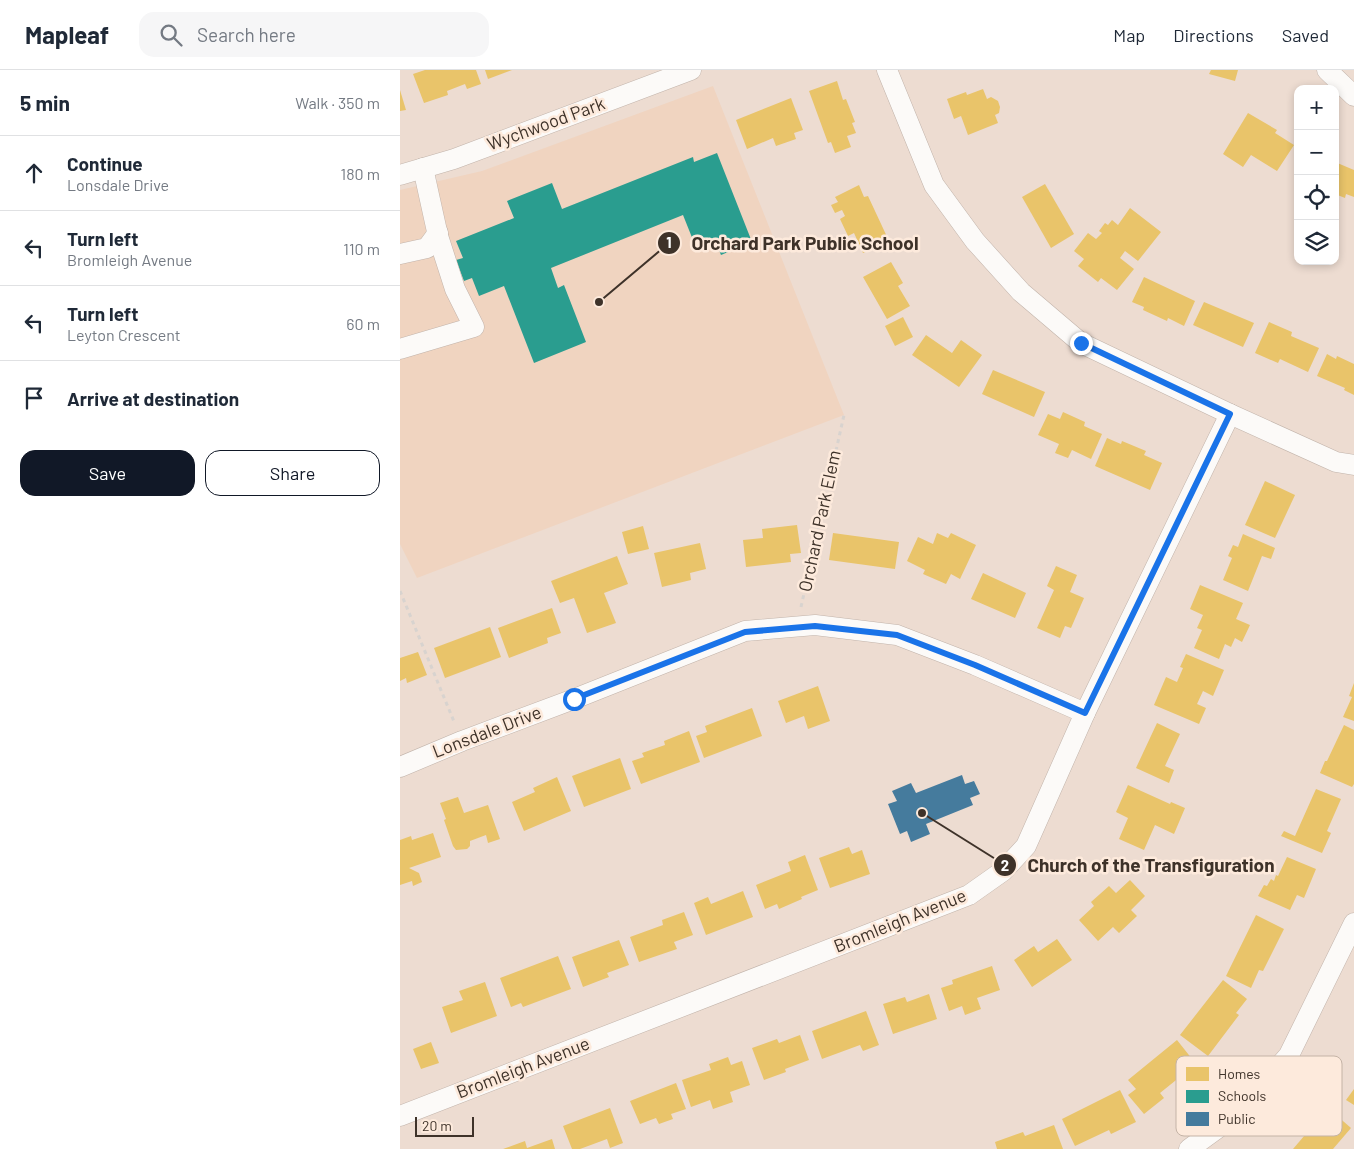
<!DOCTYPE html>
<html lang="en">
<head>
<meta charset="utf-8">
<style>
  :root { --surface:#fff; --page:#f6f6f7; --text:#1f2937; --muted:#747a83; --line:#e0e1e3; --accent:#111827 }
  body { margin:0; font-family:Barlow,sans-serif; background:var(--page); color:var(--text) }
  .controls { position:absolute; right:15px; top:15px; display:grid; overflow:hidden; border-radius:10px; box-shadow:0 2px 8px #0003 }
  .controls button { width:45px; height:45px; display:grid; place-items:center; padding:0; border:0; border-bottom:1px solid var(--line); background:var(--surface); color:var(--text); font:25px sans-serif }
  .scale { position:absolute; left:15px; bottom:12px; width:59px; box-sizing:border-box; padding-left:5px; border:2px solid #3e3229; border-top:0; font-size:14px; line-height:18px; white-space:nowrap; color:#3e3229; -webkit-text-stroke:4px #fdeadc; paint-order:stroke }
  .stop { position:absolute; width:15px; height:15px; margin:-11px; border:4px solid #1a73e8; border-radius:50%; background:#fff }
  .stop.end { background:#1a73e8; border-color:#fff; box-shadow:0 1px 5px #0008 }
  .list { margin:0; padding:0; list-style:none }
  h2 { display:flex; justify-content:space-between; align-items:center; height:65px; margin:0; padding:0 20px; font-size:21px }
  h2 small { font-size:16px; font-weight:400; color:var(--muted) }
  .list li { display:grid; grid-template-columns:32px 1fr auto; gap:15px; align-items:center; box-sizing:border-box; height:75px; padding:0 20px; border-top:1px solid var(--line) }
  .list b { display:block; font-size:19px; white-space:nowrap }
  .list p { margin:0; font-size:16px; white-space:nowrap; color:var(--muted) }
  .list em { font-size:16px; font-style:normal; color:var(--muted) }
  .actions { display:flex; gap:10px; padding:15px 20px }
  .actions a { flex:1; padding:11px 0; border:1px solid var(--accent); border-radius:15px; text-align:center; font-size:18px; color:var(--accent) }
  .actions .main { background:var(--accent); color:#fff }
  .icon { flex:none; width:28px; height:28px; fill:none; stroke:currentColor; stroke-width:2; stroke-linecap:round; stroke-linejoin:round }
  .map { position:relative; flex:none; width:954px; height:1079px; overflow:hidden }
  header { display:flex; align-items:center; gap:30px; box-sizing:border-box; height:70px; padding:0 25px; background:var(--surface); border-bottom:1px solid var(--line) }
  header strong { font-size:24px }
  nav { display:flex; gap:28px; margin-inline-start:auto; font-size:18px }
  .search { width:350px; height:45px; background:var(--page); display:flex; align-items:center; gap:12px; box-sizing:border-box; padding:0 18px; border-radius:15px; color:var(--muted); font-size:19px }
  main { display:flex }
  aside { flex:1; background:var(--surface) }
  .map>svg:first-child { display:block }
</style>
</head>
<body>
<header>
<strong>Mapleaf</strong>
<div class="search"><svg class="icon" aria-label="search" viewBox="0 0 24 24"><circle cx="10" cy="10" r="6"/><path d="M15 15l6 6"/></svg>Search here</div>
<nav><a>Map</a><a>Directions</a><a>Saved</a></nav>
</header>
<main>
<aside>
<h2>5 min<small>Walk · 350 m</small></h2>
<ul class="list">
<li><svg class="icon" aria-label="ahead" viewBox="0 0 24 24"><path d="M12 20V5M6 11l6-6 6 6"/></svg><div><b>Continue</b><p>Lonsdale Drive</p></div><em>180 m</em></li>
<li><svg class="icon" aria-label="left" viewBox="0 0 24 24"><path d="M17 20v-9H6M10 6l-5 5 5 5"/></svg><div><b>Turn left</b><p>Bromleigh Avenue</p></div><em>110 m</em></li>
<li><svg class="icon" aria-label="left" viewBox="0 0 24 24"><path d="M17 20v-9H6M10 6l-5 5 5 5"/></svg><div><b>Turn left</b><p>Leyton Crescent</p></div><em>60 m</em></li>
<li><svg class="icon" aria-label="arrive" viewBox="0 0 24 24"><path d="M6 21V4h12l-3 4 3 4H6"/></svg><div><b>Arrive at destination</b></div></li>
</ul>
<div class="actions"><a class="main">Save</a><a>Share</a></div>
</aside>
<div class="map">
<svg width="954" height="1079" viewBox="0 0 954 1079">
  <rect width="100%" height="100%" fill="#eddcd1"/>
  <polygon fill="#f0d4c0" points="313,16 444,345 17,508 0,474 0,120 82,101"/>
  <g fill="#e9c46a">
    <polygon points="25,0 76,0 81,14 67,19 65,14 47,21 48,25 24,33 13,4"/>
    <polygon points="85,0 112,0 88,9"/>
    <polygon points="811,0 838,0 835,11 809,4"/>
    <polygon points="437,11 443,30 446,29 455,52 452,53 456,63 447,66 451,77 435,83 431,72 428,73 409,21"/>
    <polygon points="583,19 587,29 591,27 598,31 600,37 599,43 595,45 598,53 568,65 561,46 554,49 547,29 566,22 567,25"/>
    <polygon points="0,20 6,40 0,41"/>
    <polygon points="391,28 403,60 394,63 396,69 376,76 373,68 347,79 336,50"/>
    <polygon points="848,43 877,60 875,63 894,75 877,101 851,85 843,97 823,84"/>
    <polygon points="935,92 954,100 954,127 946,124 945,128 935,124"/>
    <polygon points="645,114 674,164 651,178 622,127"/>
    <polygon points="459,115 464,127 468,126 489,171 463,183 454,163 448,166 440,149 445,146 442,140 435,143 431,135 438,132 435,127"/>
    <polygon points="730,138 761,162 738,191 725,181 720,188 734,199 717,220 701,208 698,212 678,196 684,189 674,181 688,163 696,169 702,163 699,161 705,153 708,155 712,150 718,155"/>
    <polygon points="491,192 503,213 498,216 510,236 487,249 463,207"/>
    <polygon points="744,207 795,231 784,256 768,248 767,251 743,240 744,237 732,232"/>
    <polygon points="804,232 854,253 843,277 793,255"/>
    <polygon points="503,247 513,267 495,276 485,256"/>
    <polygon points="869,252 892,262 891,266 919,278 908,302 880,289 878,293 855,283"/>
    <polygon points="526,265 552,283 561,270 582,285 559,317 512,285"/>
    <polygon points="927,284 936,289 937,286 954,294 954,325 944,320 945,318 917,306"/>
    <polygon points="593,300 645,322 634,347 582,324"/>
    <polygon points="663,342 685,352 684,356 702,364 691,389 672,380 668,388 655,383 659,374 638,365 648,344 660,349"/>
    <polygon points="707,368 721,374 722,371 746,381 744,385 762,393 750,420 695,396"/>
    <polygon points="865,411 895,425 875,468 845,455"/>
    <polygon points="397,455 401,483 390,484 391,492 346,497 343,470 363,468 362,459"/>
    <polygon points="243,456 249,479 228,484 222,462"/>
    <polygon points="433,463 499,472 495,499 429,490"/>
    <polygon points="537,463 548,468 551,463 576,475 560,509 551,504 546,514 523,504 525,500 507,491 518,467 533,474"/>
    <polygon points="843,464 875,478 871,489 862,486 848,521 823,510 832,488 828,486 833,475 838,477"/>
    <polygon points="300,473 306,499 290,503 291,510 262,517 254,483"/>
    <polygon points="217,486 228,514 204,523 216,553 187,563 174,528 160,533 151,511"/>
    <polygon points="656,496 677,505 670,522 684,528 671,558 665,556 660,568 637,558 654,520 647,516"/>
    <polygon points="583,503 626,523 615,548 571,529"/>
    <polygon points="800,515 843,533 836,549 850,555 842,572 835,568 831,577 825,574 819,589 794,578 802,560 797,558 803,545 790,539"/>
    <polygon points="152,538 161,563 147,568 148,573 109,588 98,558"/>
    <polygon points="90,557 101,587 45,608 34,578"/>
    <polygon points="18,582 27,605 7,613 6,608 0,611 0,588"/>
    <polygon points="786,584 824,600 813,626 803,621 797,634 806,638 799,654 754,635 766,607 777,612 783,598 780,597"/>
    <polygon points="954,613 954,651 943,647 952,627 949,626"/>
    <polygon points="418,616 430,651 408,659 404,646 386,653 378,631"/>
    <polygon points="352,638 362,666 304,688 296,666 307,662 305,656"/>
    <polygon points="757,653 780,664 765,696 774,700 769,713 736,698"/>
    <polygon points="944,655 954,660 954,714 952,717 920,703 925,691 927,691"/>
    <polygon points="289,661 300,692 241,714 232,691 244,687 242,683 265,675 264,671"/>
    <polygon points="220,688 231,719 184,737 172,706"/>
    <polygon points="157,707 171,741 124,761 112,732 135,722 133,718"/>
    <polygon points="728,715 770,734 771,732 785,738 774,764 755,755 744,780 719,769 728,748 716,742"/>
    <polygon points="916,719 941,729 927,761 931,763 922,783 881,766 884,761 895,766"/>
    <polygon points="58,727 64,743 88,735 100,769 88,773 86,765 70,771 70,776 67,779 56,780 53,776 44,750 46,749 40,733"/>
    <polygon points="33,763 41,787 9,798 19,803 22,812 13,816 12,811 0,815 0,770 11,766 12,770"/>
    <polygon points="449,777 452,784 462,780 470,804 430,818 419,788"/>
    <polygon points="405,785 418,820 401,827 402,829 379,839 377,834 365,839 356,815 391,801 388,792"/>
    <polygon points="887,787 916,799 904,828 897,825 890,840 858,826 864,815 867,816 871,809 874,811 876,805 878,806"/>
    <polygon points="730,810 745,826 731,840 737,846 719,863 713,857 698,871 679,850 694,836 691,832 709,816 716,823"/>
    <polygon points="343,821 353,847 306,865 294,833 308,827 311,834"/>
    <polygon points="284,842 293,865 274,872 277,879 239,892 230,867 263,855 262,850"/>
    <polygon points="856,845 884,859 863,901 859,900 851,918 826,906"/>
    <polygon points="657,869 672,890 632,917 614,890 634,876 638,882"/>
    <polygon points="219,870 229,895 207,903 209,907 183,917 172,887"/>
    <polygon points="158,886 171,919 123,937 121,933 111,937 100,908"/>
    <polygon points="592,896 600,920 577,928 581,939 565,945 562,936 549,941 541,918 553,914 552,910"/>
    <polygon points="823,910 847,929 836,943 839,945 808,986 780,965"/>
    <polygon points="85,912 97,946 51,963 42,937 63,930 59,921"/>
    <polygon points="529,924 537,949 493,964 483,934 505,927 507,932"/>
    <polygon points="466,941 479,975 463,981 460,975 422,989 412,961"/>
    <polygon points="400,965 409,990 385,999 386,1002 364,1010 352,978 377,969 379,973"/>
    <polygon points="777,970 796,994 760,1023 764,1028 744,1044 728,1025 736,1019 728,1010"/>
    <polygon points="31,972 39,993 21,999 13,979"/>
    <polygon points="328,987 331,995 342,991 350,1015 330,1022 333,1032 313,1039 310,1030 291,1037 282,1010 311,1000 309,994"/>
    <polygon points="276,1013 286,1039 271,1044 273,1049 259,1054 256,1048 240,1054 230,1031"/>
    <polygon points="954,1019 954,1035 946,1030"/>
    <polygon points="720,1020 736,1052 711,1064 709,1060 675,1076 662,1049"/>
    <polygon points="210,1038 223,1073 210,1078 207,1069 180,1079 172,1079 163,1056"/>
    <polygon points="928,1038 951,1058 933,1079 893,1079"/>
    <polygon points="654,1055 663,1079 597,1079 595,1072 623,1062 625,1066"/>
    <polygon points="152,1069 155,1079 103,1079 125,1071 127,1078"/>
  </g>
  <polygon fill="#2a9d8f" points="317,83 352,172 321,185 314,168 295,175 283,145 151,198 158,218 164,215 186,272 134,293 104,216 79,226 72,208 64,211 56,190 63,188 56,171 114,148 107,131 152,113 162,139 293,87 294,92"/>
  <polygon fill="#457b9d" points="562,705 565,714 574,711 580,724 570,728 573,735 526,754 530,764 511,772 507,761 500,764 488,734 497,731 492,721 511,713 516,723"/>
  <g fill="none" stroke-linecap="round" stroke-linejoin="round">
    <defs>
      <g id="minor">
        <polyline points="487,0 534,115 575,171 621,222 681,273 830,344 936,392 954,395"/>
        <polyline points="927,0 954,26"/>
        <polyline points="0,105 54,89 291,0"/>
        <polyline points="0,184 27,178 38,163"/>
        <polyline points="0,279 74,257 55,219 38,166 23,98"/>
        <polyline points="0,697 62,671 174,629 345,561 415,555 497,565 575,595 685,643"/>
        <polyline points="0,1046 569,825 603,801 626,776 685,643 830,344"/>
        <polyline points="789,1079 840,1042 889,985 954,853"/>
      </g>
    </defs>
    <use href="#minor" stroke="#c1b3aa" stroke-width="21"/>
    <g stroke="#d8d3cf" stroke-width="3" stroke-dasharray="4 4" stroke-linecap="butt">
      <polyline points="0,521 55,654"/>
      <polyline points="401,537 444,345"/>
    </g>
    <use href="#minor" stroke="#fcfaf8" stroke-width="20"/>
  </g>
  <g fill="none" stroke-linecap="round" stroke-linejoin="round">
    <polyline stroke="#1a73e8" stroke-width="6" points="174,629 345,562 415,556 497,565 575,595 685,643 830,344 681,273"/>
  </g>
  <g text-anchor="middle" stroke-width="5" stroke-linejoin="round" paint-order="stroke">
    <g font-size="18" fill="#3e3229" stroke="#fdeadc">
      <text transform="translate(146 54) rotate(-20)" y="6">Wychwood Park</text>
      <text transform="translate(420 451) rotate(-78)" y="6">Orchard Park Elem</text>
      <text transform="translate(87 662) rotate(-21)" y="6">Lonsdale Drive</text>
      <text transform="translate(500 851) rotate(-22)" y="6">Bromleigh Avenue</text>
      <text transform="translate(123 998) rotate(-21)" y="6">Bromleigh Avenue</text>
    </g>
  </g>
  <rect x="776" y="986" width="166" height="80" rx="8" fill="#fdeadc" stroke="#c4b3a6" stroke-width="1"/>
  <rect x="786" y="997" width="23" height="14" fill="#e9c46a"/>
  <rect x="786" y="1020" width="23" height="13" fill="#2a9d8f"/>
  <rect x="786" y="1042" width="23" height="14" fill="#457b9d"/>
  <g font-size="14" fill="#3e3229">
    <text x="818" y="1009">Homes</text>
    <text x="818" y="1031">Schools</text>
    <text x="818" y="1054">Public</text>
  </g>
  <path fill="none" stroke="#3e3229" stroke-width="2" d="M199 232L269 173M522 743L605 795"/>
  <g fill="#3e3229" stroke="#fdeadc" stroke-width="2">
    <circle cx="199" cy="232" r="5"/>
    <circle cx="522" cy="743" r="5"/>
    <circle cx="269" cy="173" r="12"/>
    <circle cx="605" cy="795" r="12"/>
  </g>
  <g font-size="15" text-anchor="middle" font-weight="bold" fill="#fff">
    <text x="269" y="178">1</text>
    <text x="605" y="801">2</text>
  </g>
  <g font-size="19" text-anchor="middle" font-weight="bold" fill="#3e3229" stroke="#fdeadc" stroke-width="5" stroke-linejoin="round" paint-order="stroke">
    <text x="405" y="180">Orchard Park Public School</text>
    <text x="751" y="802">Church of the Transfiguration</text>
  </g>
</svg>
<div class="controls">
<button>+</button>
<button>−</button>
<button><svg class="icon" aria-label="locate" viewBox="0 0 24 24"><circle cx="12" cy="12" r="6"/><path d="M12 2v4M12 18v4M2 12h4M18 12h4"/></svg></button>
<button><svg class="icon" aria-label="layers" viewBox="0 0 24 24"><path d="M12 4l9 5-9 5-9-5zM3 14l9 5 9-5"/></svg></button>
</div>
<div class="scale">20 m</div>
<div class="stop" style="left:174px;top:629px"></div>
<div class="stop end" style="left:681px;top:273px"></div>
</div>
</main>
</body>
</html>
